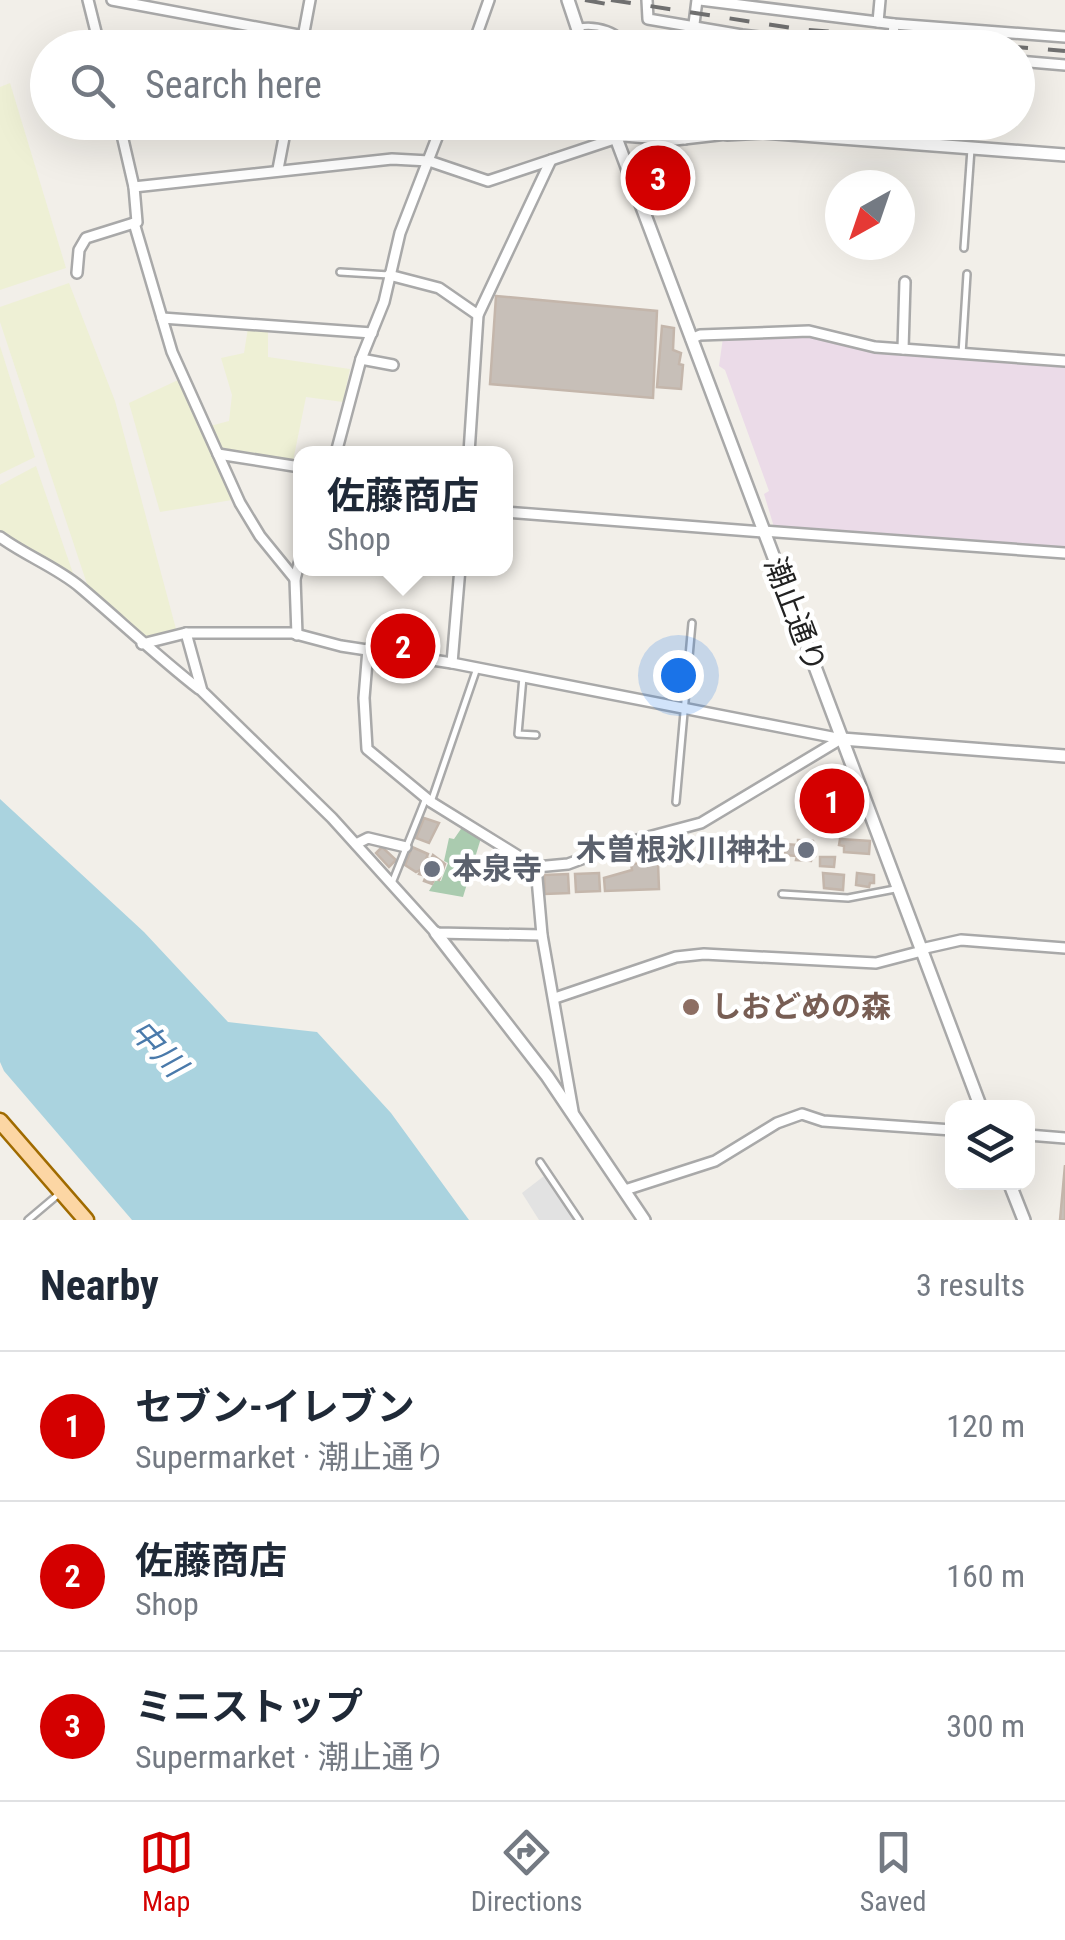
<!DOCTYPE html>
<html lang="en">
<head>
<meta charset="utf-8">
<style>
  :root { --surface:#fff; --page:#f2f2f3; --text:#1f2937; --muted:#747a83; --line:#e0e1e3; --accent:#d40000 }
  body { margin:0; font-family:"Roboto Condensed","Noto Sans JP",sans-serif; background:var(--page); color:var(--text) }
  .controls { position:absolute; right:30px; bottom:30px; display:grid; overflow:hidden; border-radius:20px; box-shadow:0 10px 40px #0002 }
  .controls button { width:90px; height:90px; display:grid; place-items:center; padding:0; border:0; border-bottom:2px solid var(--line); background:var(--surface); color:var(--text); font:50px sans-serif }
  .compass { position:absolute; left:825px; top:170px; width:90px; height:90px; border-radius:50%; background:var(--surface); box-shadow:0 10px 40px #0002; rotate:220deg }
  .you { position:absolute; left:678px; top:675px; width:35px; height:35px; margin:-25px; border:8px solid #fff; border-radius:50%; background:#1a73e8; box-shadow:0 0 0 15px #1a73e833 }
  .badge { display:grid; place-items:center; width:65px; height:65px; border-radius:50%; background:var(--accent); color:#fff; font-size:32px; font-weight:700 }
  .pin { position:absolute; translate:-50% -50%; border:5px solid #fff; box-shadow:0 2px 10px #0006 }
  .popup { position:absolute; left:293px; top:446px; width:220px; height:130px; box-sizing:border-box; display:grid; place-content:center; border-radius:20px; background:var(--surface); filter:drop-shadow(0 2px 8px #0005); font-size:32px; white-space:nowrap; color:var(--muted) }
  .popup b { font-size:38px; color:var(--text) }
  .popup::after { content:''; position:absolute; left:50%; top:100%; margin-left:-20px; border:20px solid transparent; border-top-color:var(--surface) }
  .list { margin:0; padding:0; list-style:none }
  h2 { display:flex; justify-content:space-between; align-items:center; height:130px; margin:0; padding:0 40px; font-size:42px }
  h2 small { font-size:32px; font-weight:400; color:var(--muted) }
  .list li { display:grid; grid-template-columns:65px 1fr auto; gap:30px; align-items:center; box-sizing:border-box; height:150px; padding:0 40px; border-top:2px solid var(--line) }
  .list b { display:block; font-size:38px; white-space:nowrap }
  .list p { margin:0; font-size:32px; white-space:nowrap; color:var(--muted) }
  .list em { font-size:32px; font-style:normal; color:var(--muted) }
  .icon { flex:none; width:55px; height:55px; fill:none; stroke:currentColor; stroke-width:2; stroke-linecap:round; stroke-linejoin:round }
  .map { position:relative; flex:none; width:1065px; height:1220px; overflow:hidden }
  .search { position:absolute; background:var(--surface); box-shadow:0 10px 40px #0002; left:30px; right:30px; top:30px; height:110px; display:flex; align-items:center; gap:25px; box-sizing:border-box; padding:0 35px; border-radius:55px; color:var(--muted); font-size:38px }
  .sheet { height:580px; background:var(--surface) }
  nav { display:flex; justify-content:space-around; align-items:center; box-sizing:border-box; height:140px; border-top:2px solid var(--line); background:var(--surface); font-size:28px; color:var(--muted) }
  nav a { display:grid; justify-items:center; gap:5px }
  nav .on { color:var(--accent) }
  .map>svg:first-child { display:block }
</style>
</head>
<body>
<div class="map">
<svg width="1065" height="1220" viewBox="0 0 1065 1220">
  <rect width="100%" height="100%" fill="#f2efe9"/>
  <polygon fill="#ebdbe8" points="811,334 876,353 1065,367 1065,547 774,527 764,494 769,491 725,370 719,366 723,338"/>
  <g fill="#eef0d5">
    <polygon points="10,83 66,268 0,290 0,87"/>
    <polygon points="69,283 115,401 176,629 145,637 90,593 0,322 0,307"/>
    <polygon points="248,328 268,329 268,357 350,369 343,402 306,397 293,461 220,451 210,426 229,421 232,395 221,358 244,353"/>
    <polygon points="0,346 35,457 0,474"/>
    <polygon points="178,380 232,500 160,512 129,403"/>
    <polygon points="36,466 76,582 0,535 0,485"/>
  </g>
  <polygon fill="#aacbaf" points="463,826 481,838 463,897 429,891 435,881 441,881 448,863 444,861 449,838 454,839"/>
  <polygon fill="#e2e2e2" points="548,1173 579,1220 539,1220 522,1193"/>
  <polygon fill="#aad3df" points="0,799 144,932 228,1022 317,1032 391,1113 469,1220 132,1220 4,1071 0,1062"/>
  <g fill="#c7bfb8" stroke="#c4b6ab" stroke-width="2.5">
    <polygon points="496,296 657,311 653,398 490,384"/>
    <polygon points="662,326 674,328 673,350 681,353 679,364 683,365 681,389 657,387"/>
    <polygon points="424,818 439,823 429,843 416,838"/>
    <polygon points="772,836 782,837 780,855 770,854"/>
    <polygon points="840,839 870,841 869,854 844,852 844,846 839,845"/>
    <polygon points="798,840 813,841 815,856 812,856 811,861 796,860 797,856 785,855 786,844 798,845"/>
    <polygon points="382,847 396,860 389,867 376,853"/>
    <polygon points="412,847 428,854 422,869 416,872 405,865"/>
    <polygon points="433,855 445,864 439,880 435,878 432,884 424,881 426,876 419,874 428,858 431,859"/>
    <polygon points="820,857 835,857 834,867 820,866"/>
    <polygon points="658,863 659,889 605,891 604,878 632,870 631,864"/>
    <polygon points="599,873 600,891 576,892 575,874"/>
    <polygon points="823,873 844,875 843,890 824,888"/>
    <polygon points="857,873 874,875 874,883 870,883 869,887 856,885"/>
    <polygon points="568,874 569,893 545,894 544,875"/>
    <polygon points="1065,1165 1065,1220 1060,1220"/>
  </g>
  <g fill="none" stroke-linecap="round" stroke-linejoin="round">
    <defs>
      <g id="service">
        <path d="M 579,27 C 596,24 621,30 627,48"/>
        <polyline points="964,248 971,149"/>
        <polyline points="340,272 389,275"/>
        <polyline points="962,354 967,274"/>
        <polyline points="523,677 518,734 536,735"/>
        <polyline points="431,802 477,668"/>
        <polyline points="676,802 692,623"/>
        <polyline points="392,883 426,798"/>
        <polyline points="782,894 848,898 895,889"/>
        <polyline points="540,1162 579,1220"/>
        <polyline points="28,1220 60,1193"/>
      </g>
      <g id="minor">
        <polyline points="88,0 100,48"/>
        <polyline points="112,0 368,48"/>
        <polyline points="647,0 648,19 742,35 860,48"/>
        <polyline points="700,0 894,24 1065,37"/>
        <polyline points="878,22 880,0"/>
        <polyline points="301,48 310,0"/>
        <polyline points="472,48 489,0"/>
        <polyline points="691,48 697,0"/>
        <polyline points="892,48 894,24"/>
        <polyline points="1018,61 1065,65"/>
        <polyline points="119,122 134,187 137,222 134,223 172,352 240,503 260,536 295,579"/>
        <polyline points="685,139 686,122"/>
        <polyline points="884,141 886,122"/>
        <polyline points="278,169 287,122"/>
        <polyline points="134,187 392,159 429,161 488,181 623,136 675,140 727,134"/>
        <polyline points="77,273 79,250 86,238 134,223"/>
        <polyline points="389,275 439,288 478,315"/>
        <polyline points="162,318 372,333"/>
        <polyline points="691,339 700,335 809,331 875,347 1065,361"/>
        <polyline points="903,349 905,282"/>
        <polyline points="361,359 393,365"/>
        <polyline points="336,453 361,359 384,302 400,233 443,122"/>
        <polyline points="469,453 478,315 551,160"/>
        <polyline points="218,454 300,467"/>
        <polyline points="506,512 763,532"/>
        <polyline points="763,531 1065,553"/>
        <path d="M 0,537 C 26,556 56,567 80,587 C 120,621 158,657 199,689"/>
        <polyline points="186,633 202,691 332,818 436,933 542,935"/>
        <polyline points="297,635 295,579 300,560"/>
        <polyline points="142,644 186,633 292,633 341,646 452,663 842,739"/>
        <polyline points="368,649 364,698 367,749 431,802 536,867 568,864 622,844 701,823 841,739"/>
        <polyline points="452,663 460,568"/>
        <polyline points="356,844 368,838 406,847"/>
        <polyline points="536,867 542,935 573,1111"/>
        <polyline points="921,949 961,940 1065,948"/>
        <polyline points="555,998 676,957 704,954 876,963 922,951"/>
        <polyline points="1028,1135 1065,1138"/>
        <polyline points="625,1190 715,1161 777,1123 802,1114 823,1121 952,1130"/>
      </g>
      <g id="tertiary">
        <polyline points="568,0 584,48"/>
        <polyline points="610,122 981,1108"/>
        <polyline points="727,134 763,132 1065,155"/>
        <polyline points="842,739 1065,756"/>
        <polyline points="436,933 547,1076 644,1220"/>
        <polyline points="1009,1182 1024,1220"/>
      </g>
      <polyline id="primary" points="0,1121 86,1220"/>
    </defs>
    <use href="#service" stroke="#a9a9a9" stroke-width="10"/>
    <use href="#minor" stroke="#a9a9a9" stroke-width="14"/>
    <use href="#tertiary" stroke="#a9a9a9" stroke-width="16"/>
    <use href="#primary" stroke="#a06b00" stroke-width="19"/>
    <use href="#service" stroke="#fff" stroke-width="5"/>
    <use href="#minor" stroke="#fff" stroke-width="9"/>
    <use href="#tertiary" stroke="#fff" stroke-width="11"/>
    <use href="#primary" stroke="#fcd6a4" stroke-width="14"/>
    <g stroke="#707070" stroke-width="4" stroke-dasharray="20 20" stroke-linecap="butt">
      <polyline points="585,0 623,7"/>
      <polyline points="611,0 798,29 1065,51"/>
    </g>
  </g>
  <g fill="#6b7280" stroke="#fff" stroke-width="4">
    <circle cx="806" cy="850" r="10"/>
    <circle cx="432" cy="869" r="10"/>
  </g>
  <circle fill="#8d6e63" stroke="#fff" stroke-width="4" cx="691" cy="1007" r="10"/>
  <g text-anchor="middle" stroke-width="9" stroke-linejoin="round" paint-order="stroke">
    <g font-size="30" fill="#222" stroke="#fff">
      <text transform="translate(795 615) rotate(69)" y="10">潮止通り</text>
    </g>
    <g font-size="30" font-weight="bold" fill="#5b616d" stroke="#fff" text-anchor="end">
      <text x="786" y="860">木曽根氷川神社</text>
      <text x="452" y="879" text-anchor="start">本泉寺</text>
    </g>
    <g font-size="30" font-weight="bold" fill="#785e54" stroke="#fff" text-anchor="start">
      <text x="711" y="1017">しおどめの森</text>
    </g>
    <g font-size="32" font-style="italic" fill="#4a7aab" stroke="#fff">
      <text transform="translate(158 1048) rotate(47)" y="11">中川</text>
    </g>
  </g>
</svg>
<div class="controls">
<button><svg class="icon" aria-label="layers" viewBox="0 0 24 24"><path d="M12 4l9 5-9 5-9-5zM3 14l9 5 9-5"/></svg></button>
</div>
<svg class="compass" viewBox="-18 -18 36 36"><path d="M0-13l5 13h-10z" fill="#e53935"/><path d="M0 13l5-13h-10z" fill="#747a83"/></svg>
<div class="you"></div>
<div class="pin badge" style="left:832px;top:801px">1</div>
<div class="pin badge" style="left:403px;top:646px">2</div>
<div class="popup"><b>佐藤商店</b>Shop</div>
<div class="pin badge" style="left:658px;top:178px">3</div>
<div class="search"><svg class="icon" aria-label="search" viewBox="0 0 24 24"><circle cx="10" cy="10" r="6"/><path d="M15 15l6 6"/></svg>Search here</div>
</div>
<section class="sheet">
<h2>Nearby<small>3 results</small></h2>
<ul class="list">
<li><span class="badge">1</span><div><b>セブン-イレブン</b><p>Supermarket · 潮止通り</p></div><em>120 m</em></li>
<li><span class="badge">2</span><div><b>佐藤商店</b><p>Shop</p></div><em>160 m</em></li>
<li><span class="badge">3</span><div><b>ミニストップ</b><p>Supermarket · 潮止通り</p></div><em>300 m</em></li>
</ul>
</section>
<nav>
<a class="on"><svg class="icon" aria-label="map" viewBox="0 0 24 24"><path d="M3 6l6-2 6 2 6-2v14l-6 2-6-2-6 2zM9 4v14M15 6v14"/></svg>Map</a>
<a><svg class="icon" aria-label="directions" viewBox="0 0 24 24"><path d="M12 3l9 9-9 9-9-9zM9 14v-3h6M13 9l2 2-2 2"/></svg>Directions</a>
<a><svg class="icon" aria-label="saved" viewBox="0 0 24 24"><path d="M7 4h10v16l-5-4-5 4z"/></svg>Saved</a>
</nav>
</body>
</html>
